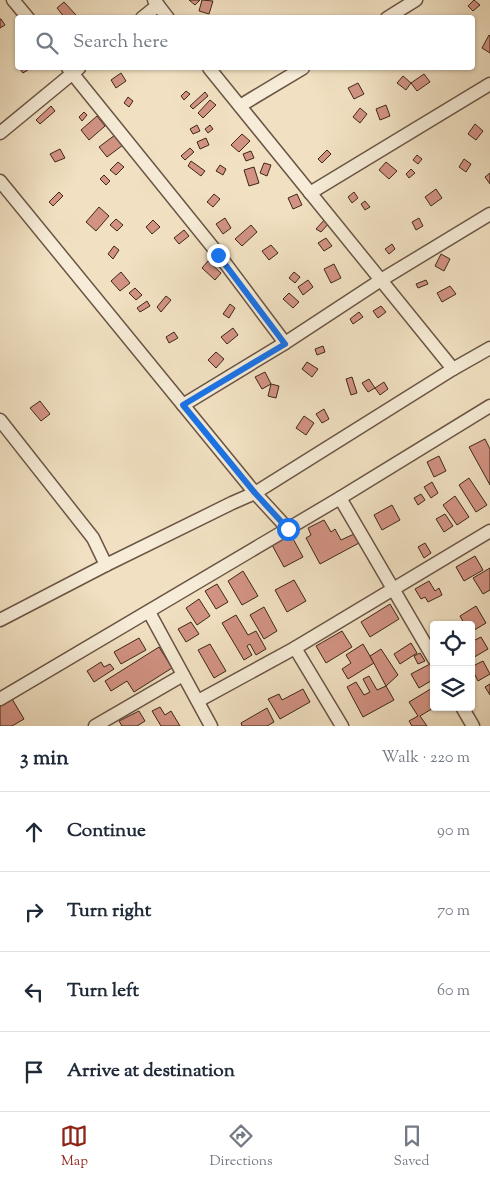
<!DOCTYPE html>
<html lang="en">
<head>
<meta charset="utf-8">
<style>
  :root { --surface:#fff; --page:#f6f6f7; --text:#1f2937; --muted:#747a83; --line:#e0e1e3; --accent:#8f2418 }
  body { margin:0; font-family:"Sorts Mill Goudy",serif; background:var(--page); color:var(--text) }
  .controls { position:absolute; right:15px; bottom:15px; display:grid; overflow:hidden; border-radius:5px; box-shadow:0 1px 4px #0004 }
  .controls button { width:45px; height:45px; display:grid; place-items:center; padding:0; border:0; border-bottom:1px solid var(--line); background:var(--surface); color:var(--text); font:25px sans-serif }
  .stop { position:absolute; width:15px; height:15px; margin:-11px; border:4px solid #1a73e8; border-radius:50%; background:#fff }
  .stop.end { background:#1a73e8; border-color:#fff; box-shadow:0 1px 5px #0008 }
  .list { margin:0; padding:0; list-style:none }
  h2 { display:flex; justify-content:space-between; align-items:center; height:65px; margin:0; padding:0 20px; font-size:21px }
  h2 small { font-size:16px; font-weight:400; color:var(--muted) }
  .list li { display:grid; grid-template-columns:32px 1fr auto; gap:15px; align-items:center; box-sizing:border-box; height:80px; padding:0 20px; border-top:1px solid var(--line) }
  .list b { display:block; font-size:19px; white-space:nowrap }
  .list em { font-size:16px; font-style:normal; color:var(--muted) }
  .icon { flex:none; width:28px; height:28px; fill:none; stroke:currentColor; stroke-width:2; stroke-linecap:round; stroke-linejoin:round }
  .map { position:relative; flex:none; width:490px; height:726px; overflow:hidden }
  .search { position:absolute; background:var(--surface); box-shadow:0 1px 4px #0004; left:15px; right:15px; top:15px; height:55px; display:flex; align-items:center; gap:12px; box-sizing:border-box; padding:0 18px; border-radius:5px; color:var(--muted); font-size:19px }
  .sheet { height:385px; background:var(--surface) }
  nav { display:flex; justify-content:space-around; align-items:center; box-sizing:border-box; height:70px; border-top:1px solid var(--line); background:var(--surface); font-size:14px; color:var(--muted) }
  nav a { display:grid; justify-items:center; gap:2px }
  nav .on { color:var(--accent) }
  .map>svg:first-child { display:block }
</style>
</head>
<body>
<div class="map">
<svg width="490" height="726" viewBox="0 0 490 726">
  <rect width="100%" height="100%" fill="#f1e1c2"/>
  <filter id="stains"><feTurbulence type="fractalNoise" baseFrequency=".004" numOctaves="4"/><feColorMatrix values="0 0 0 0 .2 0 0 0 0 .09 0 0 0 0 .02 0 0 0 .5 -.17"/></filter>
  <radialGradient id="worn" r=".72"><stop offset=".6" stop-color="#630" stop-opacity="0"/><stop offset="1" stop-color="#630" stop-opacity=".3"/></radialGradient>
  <g fill="#d29383" stroke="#3e261b">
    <polygon points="189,0 200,0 195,5"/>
    <polygon points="202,0 213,1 209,14 199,11"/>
    <polygon points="474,0 480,5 473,11 468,6"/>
    <polygon points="64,2 76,15 73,18 65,18 57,8"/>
    <polygon points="0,19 1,19 5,25 0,28"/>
    <polygon points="489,35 490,36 490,53 482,48"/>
    <polygon points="19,68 31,68 23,73"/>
    <polygon points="121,73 126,81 116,88 111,80"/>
    <polygon points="424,74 430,82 417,91 411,83"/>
    <polygon points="403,76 411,83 406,90 397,83"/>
    <polygon points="358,83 364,94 354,99 348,88"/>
    <polygon points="186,91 190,94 184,100 181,96"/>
    <polygon points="205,92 208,96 193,109 190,106"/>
    <polygon points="128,97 133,101 129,107 124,103"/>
    <polygon points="210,100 216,105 203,118 198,113"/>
    <polygon points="386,105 390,116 380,120 376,109"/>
    <polygon points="51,106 55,111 40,124 36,120"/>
    <polygon points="360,108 367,114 360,123 353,117"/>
    <polygon points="84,112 87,115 82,121 79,117"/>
    <polygon points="97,116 105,126 89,140 81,130"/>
    <polygon points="475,124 483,131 476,140 468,134"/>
    <polygon points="197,125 200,131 193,134 190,129"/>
    <polygon points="210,125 213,129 208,133 205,129"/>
    <polygon points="242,134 250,141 239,152 231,145"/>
    <polygon points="115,135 123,145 107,157 99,147"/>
    <polygon points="206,138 209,145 200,149 197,142"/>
    <polygon points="190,148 194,152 185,160 181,156"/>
    <polygon points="60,149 65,158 55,162 50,154"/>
    <polygon points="327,150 331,154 322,163 318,159"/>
    <polygon points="251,151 254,158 246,161 243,154"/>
    <polygon points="417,155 422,159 418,164 413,160"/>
    <polygon points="464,159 471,164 466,172 459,167"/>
    <polygon points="191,161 205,171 201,176 188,166"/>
    <polygon points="118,162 124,167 116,175 110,170"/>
    <polygon points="386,162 397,171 389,179 379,170"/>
    <polygon points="264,163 271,165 267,176 260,173"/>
    <polygon points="220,165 226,169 223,175 216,171"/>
    <polygon points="254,167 259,183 249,186 244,170"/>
    <polygon points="411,169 415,173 409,178 406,174"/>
    <polygon points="490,173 490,184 485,177"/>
    <polygon points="104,175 110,181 106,185 100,179"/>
    <polygon points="436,189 442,198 431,206 425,197"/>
    <polygon points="59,192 63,196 53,206 49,202"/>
    <polygon points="354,192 358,198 352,203 348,197"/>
    <polygon points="214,194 220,199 213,207 207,202"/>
    <polygon points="297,194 302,205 293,209 288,198"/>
    <polygon points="365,201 370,207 365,210 361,204"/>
    <polygon points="99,207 109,216 96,231 86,222"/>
    <polygon points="225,218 231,228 223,234 216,224"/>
    <polygon points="326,218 330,222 321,232 316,229"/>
    <polygon points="419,218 423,226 416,230 412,222"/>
    <polygon points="116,219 123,225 117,231 110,225"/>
    <polygon points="153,220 160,227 152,234 146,227"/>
    <polygon points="251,225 257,232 242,246 235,239"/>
    <polygon points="184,230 189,236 179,244 174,238"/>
    <polygon points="326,238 332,246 324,251 318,243"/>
    <polygon points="392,244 395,249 389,254 385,249"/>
    <polygon points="271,245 278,253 269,260 262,251"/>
    <polygon points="114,246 119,250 113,259 108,254"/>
    <polygon points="441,254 450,259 444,271 435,266"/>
    <polygon points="208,261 221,273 215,280 202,268"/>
    <polygon points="334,264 341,278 331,283 324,269"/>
    <polygon points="121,272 130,283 120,291 111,281"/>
    <polygon points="294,272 300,277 295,283 289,278"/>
    <polygon points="308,280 313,287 303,295 298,287"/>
    <polygon points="426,280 428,284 418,288 416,284"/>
    <polygon points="450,286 456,294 442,302 437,293"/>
    <polygon points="135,288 142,295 136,300 129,293"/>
    <polygon points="289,293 299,302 293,308 283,299"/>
    <polygon points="166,296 171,300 161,312 157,307"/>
    <polygon points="147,301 150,306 140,312 137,308"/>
    <polygon points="230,304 235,308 229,318 223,314"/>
    <polygon points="381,306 386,312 378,318 373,311"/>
    <polygon points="359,312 363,317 353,324 350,319"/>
    <polygon points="233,328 238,335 227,344 221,337"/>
    <polygon points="174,332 178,338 169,343 166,337"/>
    <polygon points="323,346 325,352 317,355 315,349"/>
    <polygon points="216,352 224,359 216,368 208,360"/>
    <polygon points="307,362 318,369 312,377 302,369"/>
    <polygon points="265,372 271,384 262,389 255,377"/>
    <polygon points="352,377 357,393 351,395 346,379"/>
    <polygon points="369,379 375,388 368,392 362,383"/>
    <polygon points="384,382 388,389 380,395 375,388"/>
    <polygon points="271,384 279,386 276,398 268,396"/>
    <polygon points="40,401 50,414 41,421 30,408"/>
    <polygon points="324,409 329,419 322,423 316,414"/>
    <polygon points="304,416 314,423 306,435 296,428"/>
    <polygon points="485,439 490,449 490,485 469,447"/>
    <polygon points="439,456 446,471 434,477 427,462"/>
    <polygon points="469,478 487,505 476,512 459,485"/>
    <polygon points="432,482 438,493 431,498 424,487"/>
    <polygon points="421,494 425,500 418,505 414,498"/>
    <polygon points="455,496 469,517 457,525 443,505"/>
    <polygon points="392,505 400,520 382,530 374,515"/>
    <polygon points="445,514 453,526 444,532 436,519"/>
    <polygon points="324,520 331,532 335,529 341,540 354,534 359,543 320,564 306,538 311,535 308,528"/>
    <polygon points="291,535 303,557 284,567 272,545"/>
    <polygon points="425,543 431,553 424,558 418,547"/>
    <polygon points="475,556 483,570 464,581 456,567"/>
    <polygon points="490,568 490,590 483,594 473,578"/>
    <polygon points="243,571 258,596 242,605 228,581"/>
    <polygon points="294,580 306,601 287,612 275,590"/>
    <polygon points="429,581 435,591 439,588 442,595 428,602 425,597 421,599 415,589"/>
    <polygon points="217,584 228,602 216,609 205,591"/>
    <polygon points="199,599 210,616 197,625 186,608"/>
    <polygon points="390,604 399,619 370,637 361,622"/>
    <polygon points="476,606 486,623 471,632 471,625 465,625 460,616"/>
    <polygon points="264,607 277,631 264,639 250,615"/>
    <polygon points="236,615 248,635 256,631 266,649 256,655 250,644 247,646 252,655 244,660 222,623"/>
    <polygon points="191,622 199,634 186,642 178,629"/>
    <polygon points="342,631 352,647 326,663 316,646"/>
    <polygon points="481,637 488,649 471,659 471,642"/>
    <polygon points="139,638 146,650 121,664 114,652"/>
    <polygon points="411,643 417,653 400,664 394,654"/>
    <polygon points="210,644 226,671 214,678 198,650"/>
    <polygon points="363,644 374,663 348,679 342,669 351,663 346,655"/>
    <polygon points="159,647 172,668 134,692 127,681 111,691 105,681"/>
    <polygon points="381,649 398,675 386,686 370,656"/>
    <polygon points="420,653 425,661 418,664 414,656"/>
    <polygon points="483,661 490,674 478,681 471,667"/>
    <polygon points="101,662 104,667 110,664 114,669 94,682 87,671"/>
    <polygon points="430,664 434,670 434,679 419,688 411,674"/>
    <polygon points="369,676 377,690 386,686 394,700 363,717 347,687 356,682 364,695 370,692 363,679"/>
    <polygon points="490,684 490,695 485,687"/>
    <polygon points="434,687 434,707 435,707 420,716 427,726 412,726 409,721 418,716 409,702"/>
    <polygon points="303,689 310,702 280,719 268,699 279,694 282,700"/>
    <polygon points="12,699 24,719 12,726 0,726 0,706"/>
    <polygon points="160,707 165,715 171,711 180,726 161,726 152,711"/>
    <polygon points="267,708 274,722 267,726 242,726 241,723"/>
    <polygon points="139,711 145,721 137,726 122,726 119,721"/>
  </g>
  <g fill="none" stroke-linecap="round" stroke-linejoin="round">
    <defs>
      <g id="minor">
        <polyline points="13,0 28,18"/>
        <polyline points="154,0 168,18"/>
        <polyline points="142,18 158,5"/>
        <polyline points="387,18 416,0"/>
        <polyline points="68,68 219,255 285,343"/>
        <polyline points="209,68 453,369"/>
        <polyline points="240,106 253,98 303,68"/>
        <polyline points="0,133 79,68"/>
        <polyline points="0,181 255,493 453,369 490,348"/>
        <polyline points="310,193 490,84"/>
        <polyline points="183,405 285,343 381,280 490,214"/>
        <polyline points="0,420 93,538 106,565"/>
        <polyline points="340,498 434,659"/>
        <polyline points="149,612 211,726"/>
        <polyline points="0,620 106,565 232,503 255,493 288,529"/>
        <polyline points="295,648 342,726"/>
        <polyline points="0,699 340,498 490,406"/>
        <polyline points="198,701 295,648 490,531"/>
        <polyline points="462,707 473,726"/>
        <polyline points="95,726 183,675"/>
      </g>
    </defs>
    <use href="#minor" stroke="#6b5545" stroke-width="15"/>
    <use href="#minor" stroke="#f6ecd7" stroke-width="12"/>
  </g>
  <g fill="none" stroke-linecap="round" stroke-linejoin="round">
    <polyline stroke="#1a73e8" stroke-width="6" points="218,255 285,344 183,405 255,493 288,529"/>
  </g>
  <rect width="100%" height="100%" filter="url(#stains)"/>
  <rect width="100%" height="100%" fill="url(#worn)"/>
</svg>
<div class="controls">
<button><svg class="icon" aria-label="locate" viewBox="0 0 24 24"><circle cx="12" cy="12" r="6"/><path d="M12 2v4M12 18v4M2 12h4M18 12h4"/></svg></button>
<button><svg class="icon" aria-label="layers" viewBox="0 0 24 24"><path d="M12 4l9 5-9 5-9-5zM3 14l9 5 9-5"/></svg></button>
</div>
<div class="stop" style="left:288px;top:529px"></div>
<div class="stop end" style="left:218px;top:255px"></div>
<div class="search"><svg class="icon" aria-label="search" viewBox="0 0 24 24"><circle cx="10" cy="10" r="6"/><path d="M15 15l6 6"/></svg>Search here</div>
</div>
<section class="sheet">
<h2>3 min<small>Walk · 220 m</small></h2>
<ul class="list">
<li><svg class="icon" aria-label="ahead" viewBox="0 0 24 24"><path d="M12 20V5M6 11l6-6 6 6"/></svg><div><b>Continue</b></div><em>90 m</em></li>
<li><svg class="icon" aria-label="right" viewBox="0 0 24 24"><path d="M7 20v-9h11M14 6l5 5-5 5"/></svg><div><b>Turn right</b></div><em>70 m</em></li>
<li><svg class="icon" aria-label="left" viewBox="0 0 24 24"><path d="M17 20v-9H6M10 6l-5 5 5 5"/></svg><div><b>Turn left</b></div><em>60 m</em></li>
<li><svg class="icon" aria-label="arrive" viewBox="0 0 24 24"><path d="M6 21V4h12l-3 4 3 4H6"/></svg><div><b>Arrive at destination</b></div></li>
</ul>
</section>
<nav>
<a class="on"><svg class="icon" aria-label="map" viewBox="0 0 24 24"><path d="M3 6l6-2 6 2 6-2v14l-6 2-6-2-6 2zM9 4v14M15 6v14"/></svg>Map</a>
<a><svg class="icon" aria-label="directions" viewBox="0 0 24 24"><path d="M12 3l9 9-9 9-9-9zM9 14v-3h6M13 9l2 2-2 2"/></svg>Directions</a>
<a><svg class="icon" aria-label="saved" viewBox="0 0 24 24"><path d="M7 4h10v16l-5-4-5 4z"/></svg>Saved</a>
</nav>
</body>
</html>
